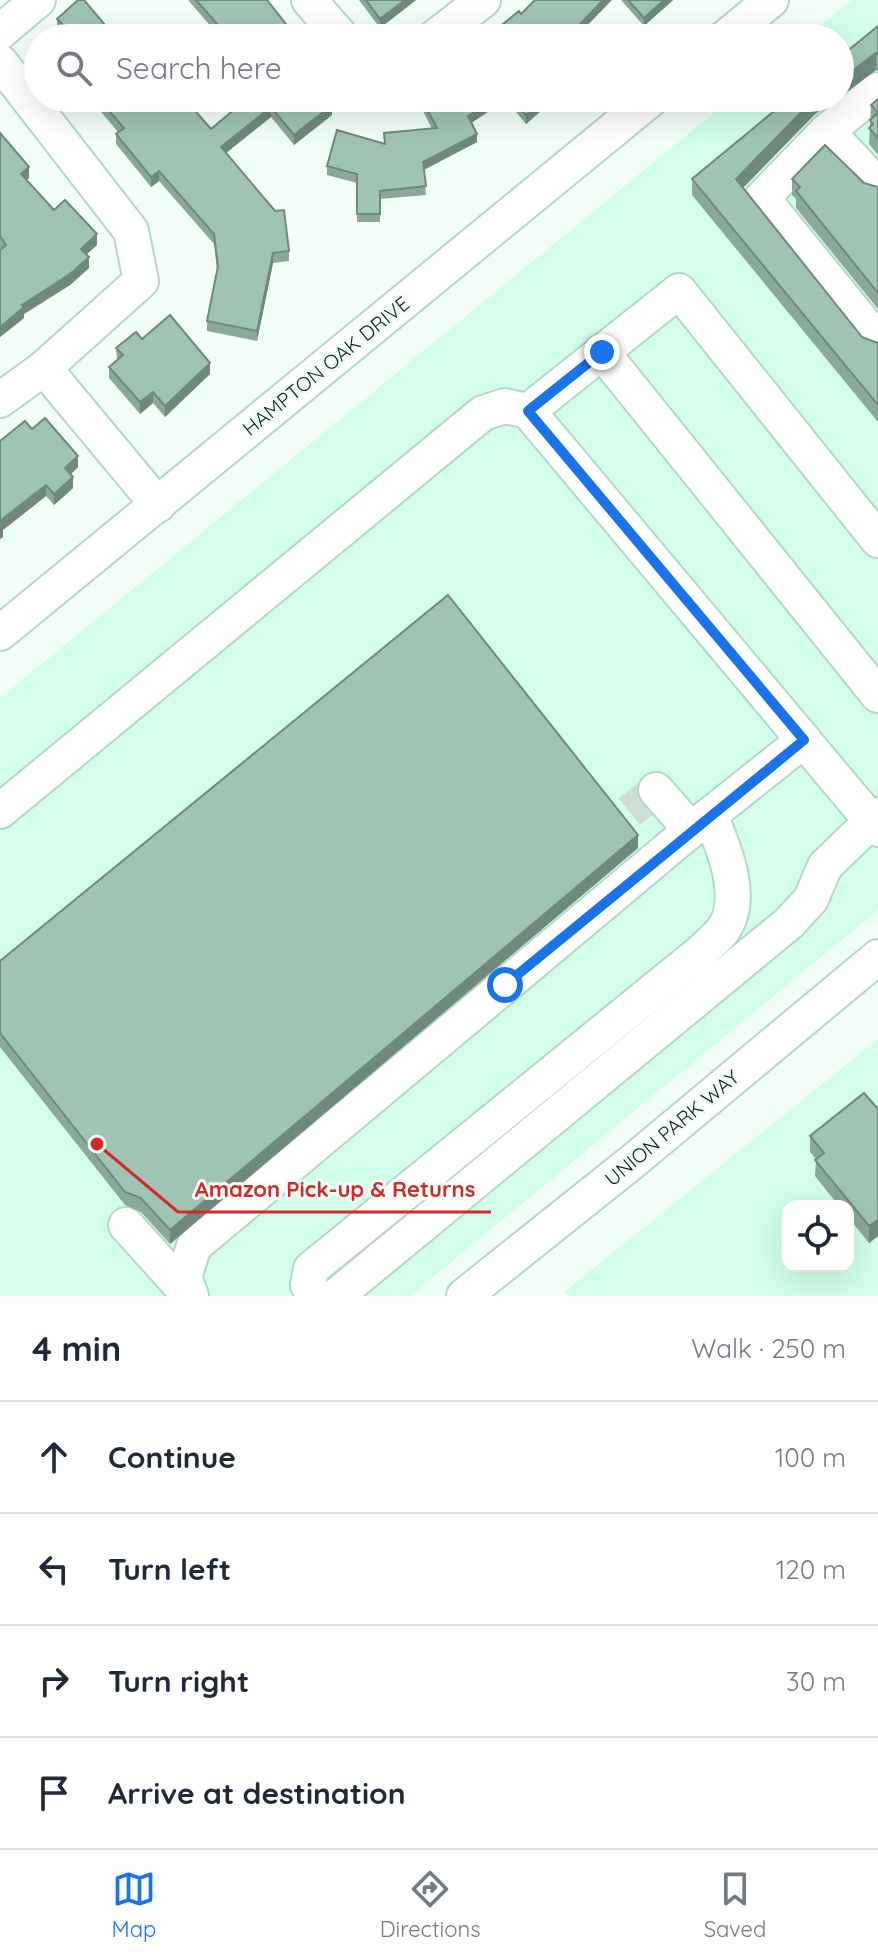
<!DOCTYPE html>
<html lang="en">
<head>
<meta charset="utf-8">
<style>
  :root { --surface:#fff; --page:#f2f2f3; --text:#1f2937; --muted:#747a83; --line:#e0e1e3; --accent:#1a73e8 }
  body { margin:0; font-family:Quicksand,sans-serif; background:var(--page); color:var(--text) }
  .controls { position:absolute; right:24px; bottom:24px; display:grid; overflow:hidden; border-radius:16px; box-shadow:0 8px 32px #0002 }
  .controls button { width:72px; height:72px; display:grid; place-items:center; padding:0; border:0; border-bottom:2px solid var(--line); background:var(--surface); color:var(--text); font:40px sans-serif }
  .stop { position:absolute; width:24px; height:24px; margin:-18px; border:6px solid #1a73e8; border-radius:50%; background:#fff }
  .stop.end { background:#1a73e8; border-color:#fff; box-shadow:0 2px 8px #0008 }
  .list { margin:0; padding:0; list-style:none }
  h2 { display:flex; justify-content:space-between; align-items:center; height:104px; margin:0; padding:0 32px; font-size:34px }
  h2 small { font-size:26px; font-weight:400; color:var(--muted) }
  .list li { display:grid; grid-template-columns:52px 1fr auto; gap:24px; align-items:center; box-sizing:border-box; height:112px; padding:0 32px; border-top:2px solid var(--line) }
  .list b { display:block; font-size:30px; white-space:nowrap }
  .list em { font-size:26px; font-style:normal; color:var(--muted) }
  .icon { flex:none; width:44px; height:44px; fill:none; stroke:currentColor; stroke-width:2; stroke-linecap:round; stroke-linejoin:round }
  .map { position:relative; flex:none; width:878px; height:1296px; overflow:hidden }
  .search { position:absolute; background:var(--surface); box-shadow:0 8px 32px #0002; left:24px; right:24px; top:24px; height:88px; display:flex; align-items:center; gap:20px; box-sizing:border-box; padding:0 28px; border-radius:44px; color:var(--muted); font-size:30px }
  .sheet { height:552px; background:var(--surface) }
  nav { display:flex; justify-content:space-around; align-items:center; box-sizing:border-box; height:112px; border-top:2px solid var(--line); background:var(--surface); font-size:22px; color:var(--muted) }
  nav a { display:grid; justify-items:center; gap:4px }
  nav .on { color:var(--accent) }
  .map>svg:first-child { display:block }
</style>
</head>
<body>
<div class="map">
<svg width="878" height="1296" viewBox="0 0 878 1296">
  <rect width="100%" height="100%" fill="#f1fff8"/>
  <g fill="#d1ffea" fill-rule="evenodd">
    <polygon points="852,0 878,0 878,910 410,1296 0,1296 0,698 732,98 840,98 840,38 806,38"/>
    <path d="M 878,1039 L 878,1296 L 567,1296 L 564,1292 ZM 788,1206 L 848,1206 L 848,1266 L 788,1266 Z"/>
  </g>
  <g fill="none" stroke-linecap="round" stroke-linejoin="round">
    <polyline stroke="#cfddd6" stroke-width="34" stroke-dasharray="34 17" stroke-linecap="butt" points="590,844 656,790"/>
    <defs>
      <g id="minor">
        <polyline points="309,0 342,38"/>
        <polyline points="0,32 38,0"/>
        <polyline points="434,38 483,0"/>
        <polyline points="725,38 771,0"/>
        <polyline points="0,62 131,231 141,281 44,368 0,400"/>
        <polyline points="878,90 827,131 878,186"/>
        <polyline points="827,131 762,198 878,341"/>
        <polyline points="602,352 878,695"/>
        <polyline points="44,368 158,505"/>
        <polyline points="528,411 679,291 878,540"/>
        <polyline points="0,633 652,98"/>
        <polyline points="656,790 691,830"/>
        <polyline points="0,811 483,413 505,406 528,411 878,829"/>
        <polyline points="126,1225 190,1296"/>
        <polyline points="191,1296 184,1277 194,1246 691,830 804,740"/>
        <path d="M 314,1296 L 308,1285 L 311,1269 L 701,952 C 708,945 717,938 723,930 C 746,898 723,846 710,815"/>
        <polyline points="336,1296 789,923 811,899 825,866 878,815"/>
        <polyline points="464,1296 632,1162 878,957"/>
      </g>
    </defs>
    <use href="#minor" stroke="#b4d8c7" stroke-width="38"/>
    <use href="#minor" stroke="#fff" stroke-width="34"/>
  </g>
  <g fill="#8aa99a">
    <polygon points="188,0 267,0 297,38 210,38 210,32 213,29"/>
    <polygon points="359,0 416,0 380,28"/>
    <polygon points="621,0 673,0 644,26"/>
    <polygon points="57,19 116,38 66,38 57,29"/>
    <polygon points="878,26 878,71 876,70 840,97 840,57"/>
    <polygon points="79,98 184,98 211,129 243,103 240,98 332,98 332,115 294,145 271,117 226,153 289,251 289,261 273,263 257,341 207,331 207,321 217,270 214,244 159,181 151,187 116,144 116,134 118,132 96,106 89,111"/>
    <polygon points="431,98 539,98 542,110 526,124 506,100 471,123 477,142 424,170 426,195 380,199 380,222 357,222 357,183 327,175 327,166 384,144 384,133 432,129 423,111 423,102"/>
    <polygon points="878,99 878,155 869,144 871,105"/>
    <polygon points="814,115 743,188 862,337 878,343 878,422 692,195 692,179"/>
    <polygon points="0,133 29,178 26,180 54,210 97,245 87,254 89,268 70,285 24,314 24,318 0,337 0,250 1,249 0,247"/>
    <polygon points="792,179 864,183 878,187 878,309 796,208 796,199 792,195"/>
    <polygon points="142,339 210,374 165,417 153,403 140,414 109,378 109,367 117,360 116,348"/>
    <polygon points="0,441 78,467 71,474 73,488 54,505 46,496 3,530 3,537 0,539"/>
    <polygon points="638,848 170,1244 141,1212 125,1205 0,1047 0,961"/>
    <polygon points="878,1109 878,1236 869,1243 848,1217 848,1206 839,1206 815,1176 816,1159 810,1152 810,1136"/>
  </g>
  <g fill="#70897d">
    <polygon points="405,0 416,0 380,28 380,19"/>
    <polygon points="603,0 612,0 575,38 567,38"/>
    <polygon points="664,0 673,0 644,26 644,18"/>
    <polygon points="876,53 876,70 840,97 840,80"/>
    <polygon points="93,98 96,98 96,106 89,111 89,101"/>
    <polygon points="496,98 506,98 506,100 468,125 468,116"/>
    <polygon points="815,98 838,98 814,115 736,195 736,179"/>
    <polygon points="542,102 542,110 526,124 526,115"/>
    <polygon points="332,105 332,115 294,145 294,135"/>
    <polygon points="271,107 271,117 221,157 221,147"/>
    <polygon points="477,134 477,142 423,170 423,162"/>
    <polygon points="29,167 29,178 21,185 21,174"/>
    <polygon points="159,171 159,181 151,187 151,177"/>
    <polygon points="97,234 97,245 81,259 81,249"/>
    <polygon points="273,253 273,263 257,341 257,331"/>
    <polygon points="89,257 89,268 70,285 24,314 24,318 0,337 0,327 22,305"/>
    <polygon points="210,363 210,374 165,417 165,406"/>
    <polygon points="153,392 153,403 140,414 140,402"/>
    <polygon points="78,456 78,467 65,479 65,468"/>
    <polygon points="73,477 73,488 54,505 54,494"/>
    <polygon points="46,485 46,496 3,530 3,537 0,539 0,521"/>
    <polygon points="638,835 638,848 170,1244 170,1230"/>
    <polygon points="878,1219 878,1236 869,1243 869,1226"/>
  </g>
  <g fill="#a0c4b3" stroke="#70897d" stroke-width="2">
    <polygon points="78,0 84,0 116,38 68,38 72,34 57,19"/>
    <polygon points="196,0 267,0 297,38 214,38 210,32 218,25"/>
    <polygon points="366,0 405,0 380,19"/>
    <polygon points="535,0 603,0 567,38 493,38 494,37 492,33 519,11 521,14"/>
    <polygon points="628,0 664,0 644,18"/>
    <polygon points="878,26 878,54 876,53 840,80 840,57"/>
    <polygon points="98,98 184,98 211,129 248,98 332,98 332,105 294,135 271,107 221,147 275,211 284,210 289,251 273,253 257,331 207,321 218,266 214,234 159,171 151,177 116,134 124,128"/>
    <polygon points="431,98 496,98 468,116 477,134 423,162 426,186 380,191 380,214 357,214 357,174 327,166 337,130 385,144 384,133 437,128 423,102"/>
    <polygon points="512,98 539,98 542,102 526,115"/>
    <polygon points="790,98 815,98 736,179 862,337 878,343 878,405 692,179"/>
    <polygon points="878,99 878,113 871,105"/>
    <polygon points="878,113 878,138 869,128 873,124 870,120"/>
    <polygon points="0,133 29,167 21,174 54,210 65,200 97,234 81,249 89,257 70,274 22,305 24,307 0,327 0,250 6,245 0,236"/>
    <polygon points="825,145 864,183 878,187 878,293 796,191 800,187 792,179"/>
    <polygon points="170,315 210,363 165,406 153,392 140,402 109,367 123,355 116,348 136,332 142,339"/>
    <polygon points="45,418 78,456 65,468 73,477 54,494 46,485 0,521 0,441 25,421 32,429"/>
    <polygon points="448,595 638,835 170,1230 141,1198 125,1192 0,1033 0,961"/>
    <polygon points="864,1093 878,1109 878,1220 869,1226 815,1160 824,1153 810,1136"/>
  </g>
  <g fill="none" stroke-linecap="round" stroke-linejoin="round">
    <polyline stroke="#1a73e8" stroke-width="10" points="505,985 804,740 528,411 602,352"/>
  </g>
  <g text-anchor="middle" stroke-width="6" stroke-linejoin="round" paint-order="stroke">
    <g font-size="20" fill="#111e18" stroke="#f1fff8">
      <text transform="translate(326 366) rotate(-39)" y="7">HAMPTON OAK DRIVE</text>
      <text transform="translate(672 1128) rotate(-40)" y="7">UNION PARK WAY</text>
    </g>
  </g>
  <path fill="none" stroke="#d62828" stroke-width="3" d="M97 1144L178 1212H491"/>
  <circle fill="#d62828" stroke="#f1fff8" stroke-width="3" cx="97" cy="1144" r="8"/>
  <g font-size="22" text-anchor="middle" font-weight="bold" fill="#d62828" stroke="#f1fff8" stroke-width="6" stroke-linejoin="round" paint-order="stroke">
    <text x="335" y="1197">Amazon Pick-up &amp; Returns</text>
  </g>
</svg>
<div class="controls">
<button><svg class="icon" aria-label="locate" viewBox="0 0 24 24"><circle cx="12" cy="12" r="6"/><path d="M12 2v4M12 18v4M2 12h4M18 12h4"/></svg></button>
</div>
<div class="stop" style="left:505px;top:985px"></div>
<div class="stop end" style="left:602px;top:352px"></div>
<div class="search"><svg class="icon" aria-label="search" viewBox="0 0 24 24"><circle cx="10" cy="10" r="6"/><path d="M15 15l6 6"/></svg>Search here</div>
</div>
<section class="sheet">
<h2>4 min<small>Walk · 250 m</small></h2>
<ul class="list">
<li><svg class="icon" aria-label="ahead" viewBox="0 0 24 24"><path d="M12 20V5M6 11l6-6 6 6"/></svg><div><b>Continue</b></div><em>100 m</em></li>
<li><svg class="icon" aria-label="left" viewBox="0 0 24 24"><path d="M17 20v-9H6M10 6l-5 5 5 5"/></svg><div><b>Turn left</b></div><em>120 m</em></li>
<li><svg class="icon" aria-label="right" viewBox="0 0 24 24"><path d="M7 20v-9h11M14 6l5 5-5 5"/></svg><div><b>Turn right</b></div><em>30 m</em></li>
<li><svg class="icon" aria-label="arrive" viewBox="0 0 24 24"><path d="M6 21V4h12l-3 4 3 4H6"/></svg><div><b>Arrive at destination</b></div></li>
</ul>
</section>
<nav>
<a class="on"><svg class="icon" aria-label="map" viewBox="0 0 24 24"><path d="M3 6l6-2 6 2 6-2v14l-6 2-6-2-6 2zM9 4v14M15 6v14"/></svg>Map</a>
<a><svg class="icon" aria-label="directions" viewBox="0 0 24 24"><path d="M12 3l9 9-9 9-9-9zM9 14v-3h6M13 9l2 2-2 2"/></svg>Directions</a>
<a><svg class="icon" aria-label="saved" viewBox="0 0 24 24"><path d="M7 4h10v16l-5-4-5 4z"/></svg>Saved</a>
</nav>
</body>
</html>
